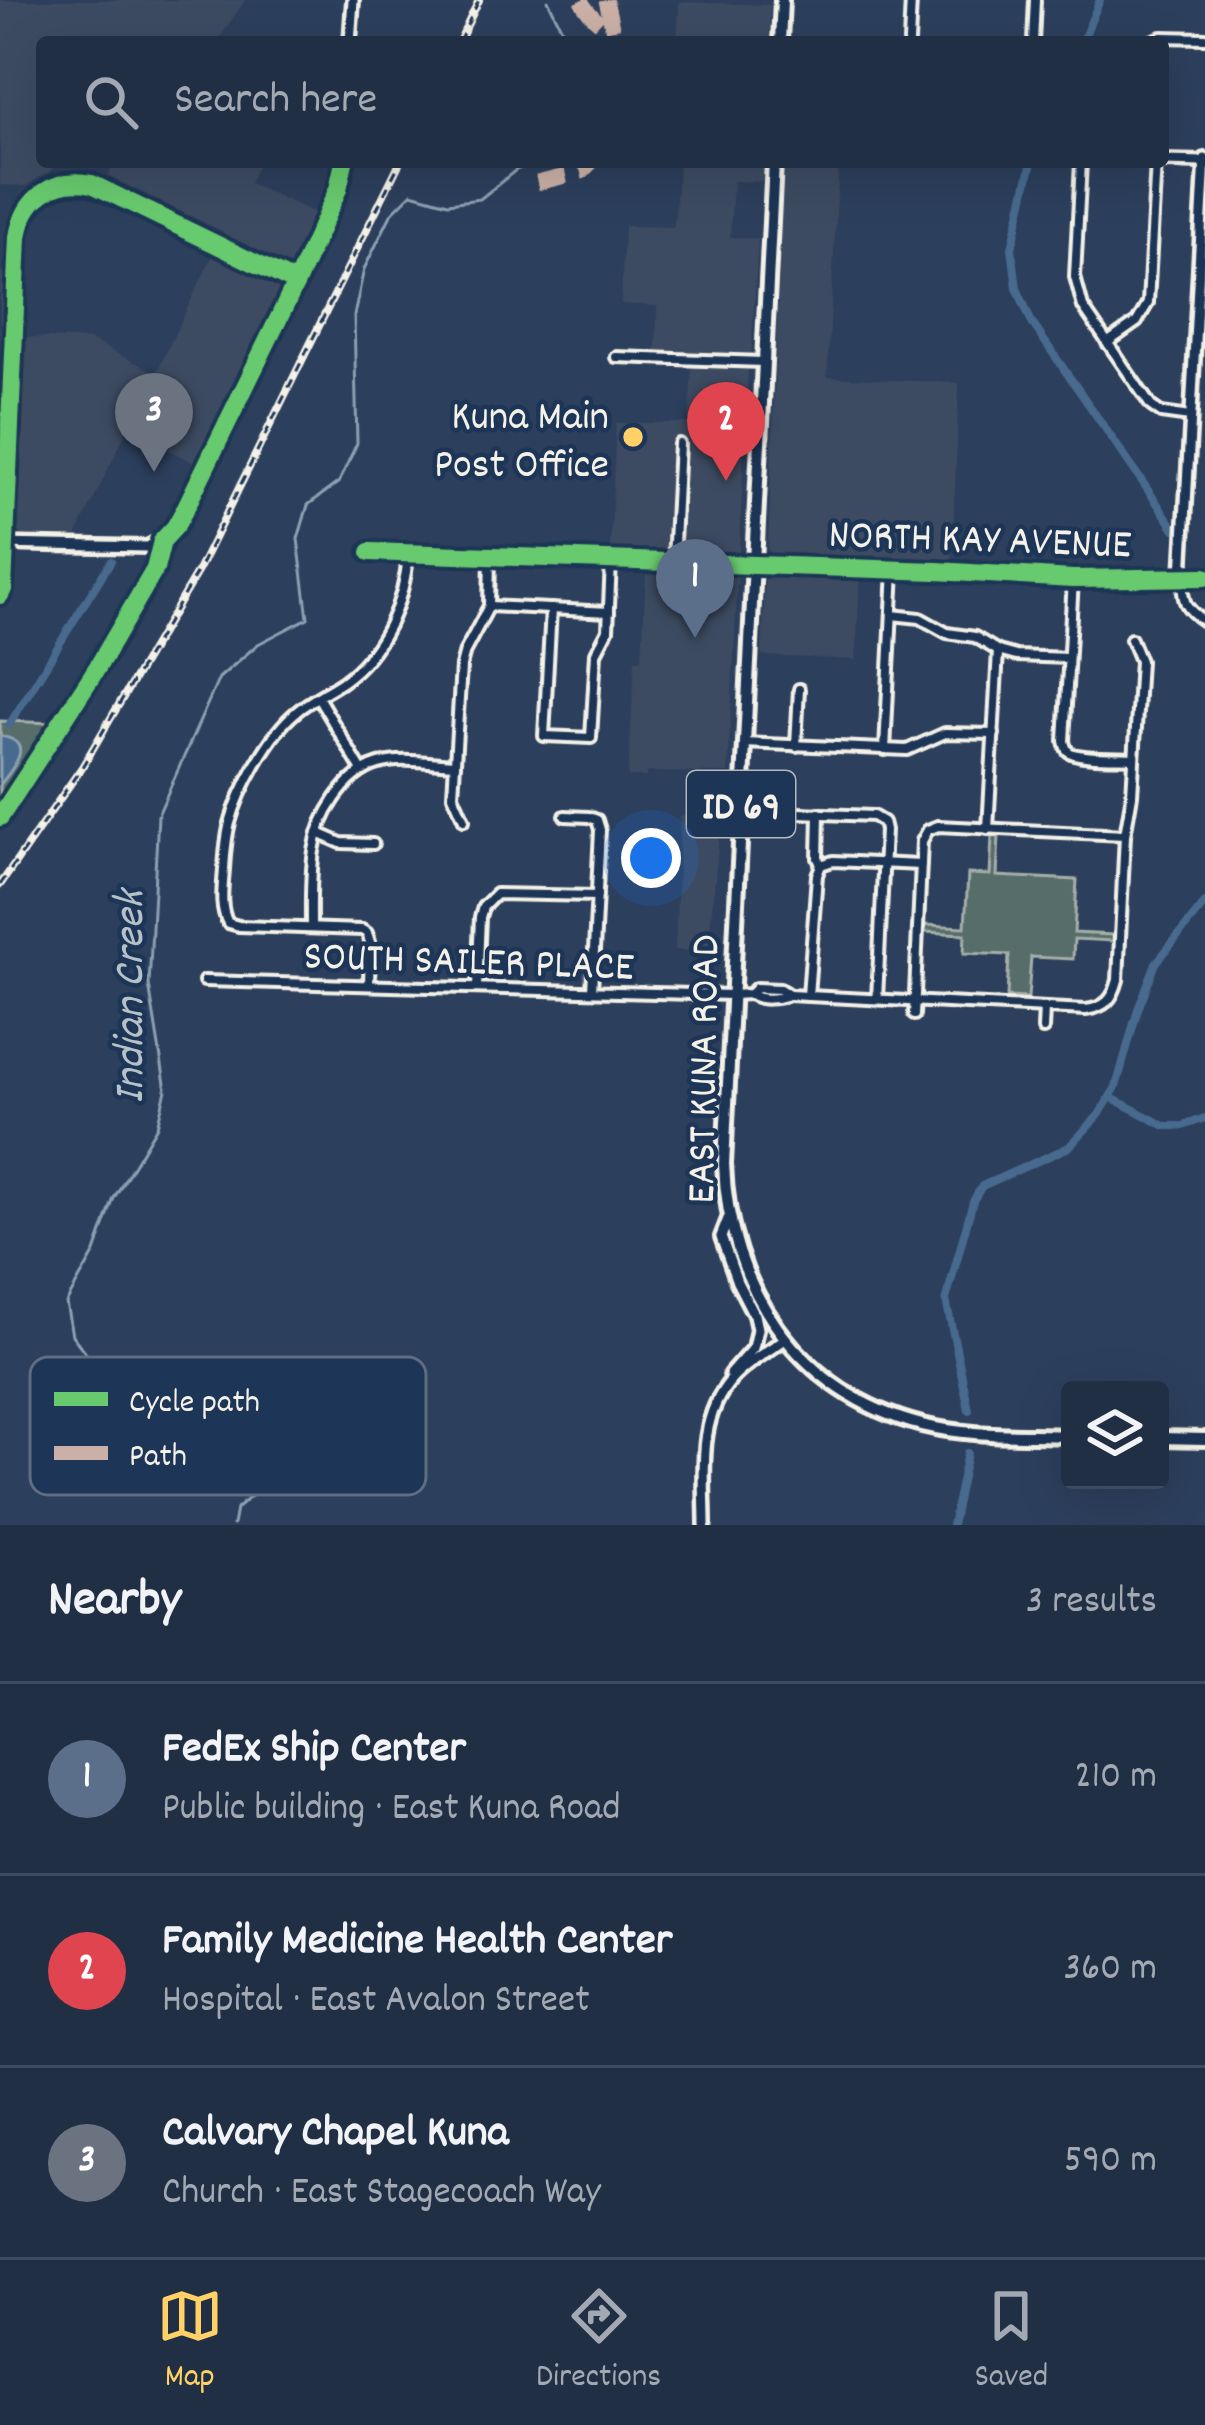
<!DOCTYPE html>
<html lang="en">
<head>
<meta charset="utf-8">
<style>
  :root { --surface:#212f45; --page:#29374c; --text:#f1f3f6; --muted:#a2a9b3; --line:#3e4a5e; --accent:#ffd166 }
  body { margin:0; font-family:Dekko,sans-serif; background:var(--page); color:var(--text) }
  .controls { position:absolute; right:36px; bottom:36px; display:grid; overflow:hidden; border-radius:12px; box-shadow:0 12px 48px #0002 }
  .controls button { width:108px; height:108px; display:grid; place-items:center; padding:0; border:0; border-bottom:3px solid var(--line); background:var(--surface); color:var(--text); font:60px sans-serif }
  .you { position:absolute; left:651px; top:858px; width:42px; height:42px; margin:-30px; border:9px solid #fff; border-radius:50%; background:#1a73e8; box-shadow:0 0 0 18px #1a73e833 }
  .badge { display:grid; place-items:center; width:78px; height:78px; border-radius:50%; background:var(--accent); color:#fff; font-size:39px; font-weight:700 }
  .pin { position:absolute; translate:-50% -99px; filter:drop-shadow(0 3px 6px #0008) }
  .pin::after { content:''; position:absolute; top:63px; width:42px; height:36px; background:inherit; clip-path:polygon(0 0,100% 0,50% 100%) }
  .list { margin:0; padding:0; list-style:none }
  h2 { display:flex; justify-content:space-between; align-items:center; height:156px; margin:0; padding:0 48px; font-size:51px }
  h2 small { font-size:39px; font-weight:400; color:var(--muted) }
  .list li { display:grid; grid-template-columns:78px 1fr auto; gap:36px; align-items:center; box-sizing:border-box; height:192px; padding:0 48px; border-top:3px solid var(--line) }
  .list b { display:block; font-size:45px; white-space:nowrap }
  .list p { margin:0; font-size:39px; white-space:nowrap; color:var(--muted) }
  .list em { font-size:39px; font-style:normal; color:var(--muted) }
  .icon { flex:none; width:66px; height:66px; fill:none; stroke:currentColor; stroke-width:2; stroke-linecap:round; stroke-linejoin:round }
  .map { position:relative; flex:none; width:1205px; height:1525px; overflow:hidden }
  .search { position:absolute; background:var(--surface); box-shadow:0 12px 48px #0002; left:36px; right:36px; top:36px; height:132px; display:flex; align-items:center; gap:30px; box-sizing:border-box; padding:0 42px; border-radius:12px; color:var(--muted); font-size:45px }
  .sheet { height:732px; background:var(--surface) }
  nav { display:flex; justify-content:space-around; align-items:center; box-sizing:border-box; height:168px; border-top:3px solid var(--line); background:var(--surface); font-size:33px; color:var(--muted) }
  nav a { display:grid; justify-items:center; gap:6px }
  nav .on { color:var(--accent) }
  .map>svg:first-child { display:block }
</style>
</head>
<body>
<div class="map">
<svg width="1205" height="1525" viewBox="0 0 1205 1525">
  <rect width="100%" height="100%" fill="#2c3f5c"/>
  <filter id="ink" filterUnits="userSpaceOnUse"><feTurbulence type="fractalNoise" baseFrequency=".00833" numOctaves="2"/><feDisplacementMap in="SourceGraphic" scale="24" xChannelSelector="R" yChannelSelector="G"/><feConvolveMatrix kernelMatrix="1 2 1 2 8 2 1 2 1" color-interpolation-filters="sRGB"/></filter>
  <g filter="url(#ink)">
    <g fill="#3e4b62">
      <polygon points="0,0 245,0 217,42 42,42 42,162 259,162 249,183 319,215 197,464 127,430 76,536 22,535 15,528 20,436 0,435 0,272 10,273 7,336 90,340 156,373 224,232 108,176 113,165 55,163 51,171 25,186 0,185"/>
      <polygon points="679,2 770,5 769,42 677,42"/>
      <polygon points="679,162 839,162 827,377 959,383 952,562 770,553 768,549 783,182 733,181 730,237 758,239 751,357 656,352 657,306 621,304 624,226 674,227"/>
      <polygon points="692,365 748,367 728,773 647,772 646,777 628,777 635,660 642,659 646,571 681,572 685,493 669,493 665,554 610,553 616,423 689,423"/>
      <polygon points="773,573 860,576 856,660 762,656 765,580"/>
      <polygon points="680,816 721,816 708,951 675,950"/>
    </g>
    <g fill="#566d69" stroke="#a5afa8" stroke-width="3">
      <polygon points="0,721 54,723 0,801"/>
      <polygon points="992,836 999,836 997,876 1077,880 1074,933 1113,935 1113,941 1074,939 1073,959 1031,957 1028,998 1007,997 1009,955 964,953 965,934 925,932 926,925 965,927 968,874 990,875"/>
    </g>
    <path fill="#466b8e" stroke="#8ca1b2" stroke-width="3" d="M 0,736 C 37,742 13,768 0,785 Z"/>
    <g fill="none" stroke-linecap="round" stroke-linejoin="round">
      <g stroke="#8ca1b2" stroke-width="3">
        <polyline points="548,0 568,42"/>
        <polyline points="233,1525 236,1509 299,1455 302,1426 285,1404 247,1399 209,1383 153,1386 90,1359 72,1335 66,1303 95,1252 114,1198 157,1126 166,1090 149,985 158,815 219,678 258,644 308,618 298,539 308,505 339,482 357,443 354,316 364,269 392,213 412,193 448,203 480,199 516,170 535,162"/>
      </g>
      <g stroke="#466b8e" stroke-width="8">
        <polyline points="1082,42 1100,0"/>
        <polyline points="1032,162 1012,248 1017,288 1032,323 1175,529"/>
        <polyline points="9,725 111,561"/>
        <polyline points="1110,1097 1165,1126 1183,1126 1205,1118"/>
        <polyline points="969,1410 946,1300 973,1201 982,1186 1069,1147 1099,1115 1116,1087 1138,1009 1156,963 1205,903"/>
        <polyline points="952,1525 967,1453"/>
      </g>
      <defs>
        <g id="minor">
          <polyline points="909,42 911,0"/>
          <polyline points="1033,42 1035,0"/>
          <polyline points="1149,42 1162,37 1205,38"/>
          <polyline points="1081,162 1075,277 1083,307 1151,406 1161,413 1190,417"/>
          <polyline points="1107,343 1137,322 1148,303 1156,162"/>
          <polyline points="616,357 764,362"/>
          <polyline points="673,562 679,444"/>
          <path d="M 1182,576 C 1183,602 1183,607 1205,622"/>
          <path d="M 1073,579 L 1064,741 C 1065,744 1065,748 1068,751 C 1076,759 1121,757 1134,758"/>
          <path d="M 0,595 L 3,589 L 18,237 C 24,199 53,176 92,184 L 296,283"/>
          <polyline points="489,606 609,612"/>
          <polyline points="551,609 544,736 591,738 596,653 608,630 611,561"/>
          <polyline points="892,615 920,618 947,633 975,637 998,651 1016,656 1068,658"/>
          <polyline points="318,697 362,771"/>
          <polyline points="745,743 907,750 945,733 994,734"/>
          <polyline points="796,746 799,689"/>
          <polyline points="885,750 894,569"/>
          <polyline points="774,812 873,816 883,822 885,830 877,999"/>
          <polyline points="565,816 589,817 597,820 600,830 592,991"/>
          <polyline points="0,817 97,668 155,569 162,541"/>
          <polyline points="464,820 453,795 461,666 465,651 489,606 490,557"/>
          <polyline points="988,829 998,651"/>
          <polyline points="318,833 341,843 373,844"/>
          <polyline points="821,865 833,861 921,865"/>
          <path d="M 311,927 C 311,902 310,876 314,851 C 319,817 344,774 379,764 C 402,757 431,763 455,764"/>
          <path d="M 204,981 L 732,995 L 750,994 L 756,988 L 780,989 L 789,995 C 777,999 760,1001 750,994"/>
          <path d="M 369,985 L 370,942 L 367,933 L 362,930 L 239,926 L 228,923 C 219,907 223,887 224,869 C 225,853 226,838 230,823 C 239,790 269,734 296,712 C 310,700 327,692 342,682 C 383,653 405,601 408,554"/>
          <polyline points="477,987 480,917 483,907 496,894 597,896"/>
          <path d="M 789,995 L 1086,1010 C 1106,1007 1113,999 1118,980 L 1125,835 L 1132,795 L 1140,661 L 1131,639"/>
          <polyline points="808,996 817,875 821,865 818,858 819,813"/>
          <polyline points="914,1015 922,841 928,830 938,826 1125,835"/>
          <polyline points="1043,1029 1044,1008"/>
        </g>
        <g id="tertiary">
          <polyline points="350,42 353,0"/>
          <polyline points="1163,161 1205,162"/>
          <polyline points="0,544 147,547 168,536 185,509 296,283 338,189 344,162"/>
          <polyline points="370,552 937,571 1073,579 1205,577"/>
          <polyline points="1182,576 1205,159"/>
          <polyline points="728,1219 721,1237 737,1282 754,1315 757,1329 753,1348 730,1374"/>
          <path d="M 705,1525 C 705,1475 696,1419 732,1379 C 746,1363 768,1351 785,1339"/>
        </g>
        <g id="primary">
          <polyline points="780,42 782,0"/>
          <path d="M 774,162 L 724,1164 C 728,1287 798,1393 922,1425 C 970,1437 1021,1434 1070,1436"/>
          <polyline points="1160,1438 1205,1439"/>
        </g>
      </defs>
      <use href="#minor" stroke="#f4f1e8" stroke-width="16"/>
      <use href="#tertiary" stroke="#f4f1e8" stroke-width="18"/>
      <use href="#primary" stroke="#f4f1e8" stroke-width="20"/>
      <use href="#minor" stroke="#1d3557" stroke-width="8"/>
      <use href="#tertiary" stroke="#1d3557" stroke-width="9"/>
      <use href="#primary" stroke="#1d3557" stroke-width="10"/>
      <defs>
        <g id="rail">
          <polyline points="459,42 479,0"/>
          <polyline points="0,885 82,767 199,569 400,162"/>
        </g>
      </defs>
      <use href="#rail" stroke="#f4f1e8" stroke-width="8"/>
      <use href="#rail" stroke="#1d3557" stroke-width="3" stroke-dasharray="9" stroke-linecap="butt"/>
      <g stroke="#cab0a6" stroke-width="15" stroke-dasharray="30 15" stroke-linecap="butt">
        <path d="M 581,0 C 589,18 607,25 615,42"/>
        <polyline points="606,0 615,40"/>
        <polyline points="537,183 582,172 592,162"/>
      </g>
      <defs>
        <g id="cycleway">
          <polyline points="370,552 937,571 1073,579 1205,577"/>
          <path d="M 0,595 L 3,589 L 18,237 C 24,199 53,176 92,184 L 296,283"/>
          <polyline points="0,817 97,668 155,569 162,541 175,527 185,509 296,283 338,189 344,162"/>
        </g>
      </defs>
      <use href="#cycleway" stroke="#1d3557" stroke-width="26"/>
      <use href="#cycleway" stroke="#67ca6e" stroke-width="18"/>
    </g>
  </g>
  <circle fill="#ffd166" stroke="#1d3557" stroke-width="4.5" cx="633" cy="437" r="12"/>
  <g text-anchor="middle" stroke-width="9" stroke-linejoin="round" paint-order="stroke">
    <rect fill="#1d3557" stroke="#b4b9bc" stroke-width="3" x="687" y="771" width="108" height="66" rx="9"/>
    <g font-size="39" font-weight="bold" fill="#f4f1e8">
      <text x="741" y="818">ID 69</text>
    </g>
    <g font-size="42" fill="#f4f1e8" stroke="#1d3557" text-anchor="end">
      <text x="609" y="428">Kuna Main<tspan x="609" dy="48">Post Office</tspan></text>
    </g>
    <g font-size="42" fill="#f4f1e8" stroke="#1d3557">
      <text transform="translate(980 536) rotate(2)" y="15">NORTH KAY AVENUE</text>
      <text transform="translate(469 958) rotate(2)" y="15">SOUTH SAILER PLACE</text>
      <text transform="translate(700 1069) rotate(-89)" y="15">EAST KUNA ROAD</text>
    </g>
    <g font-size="45" font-style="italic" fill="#b7c2c8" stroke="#1d3557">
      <text transform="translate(126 997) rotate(-90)" y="16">Indian Creek</text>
    </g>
  </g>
  <rect x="30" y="1357" width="396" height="138" rx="18" fill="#1d3557" stroke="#5e6d82" stroke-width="3"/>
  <rect x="54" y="1392" width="54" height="14" fill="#67ca6e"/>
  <rect x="54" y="1446" width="54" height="14" fill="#cab0a6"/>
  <g font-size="33" fill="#f4f1e8">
    <text x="129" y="1411">Cycle path</text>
    <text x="129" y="1465">Path</text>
  </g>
</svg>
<div class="controls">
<button><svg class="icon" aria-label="layers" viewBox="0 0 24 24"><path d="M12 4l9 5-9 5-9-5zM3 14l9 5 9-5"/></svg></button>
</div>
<div class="you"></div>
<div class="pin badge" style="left:695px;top:638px;background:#5c6f8a">1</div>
<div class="pin badge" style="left:726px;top:481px;background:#e0444e">2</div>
<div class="pin badge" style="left:154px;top:472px;background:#6b7280">3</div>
<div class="search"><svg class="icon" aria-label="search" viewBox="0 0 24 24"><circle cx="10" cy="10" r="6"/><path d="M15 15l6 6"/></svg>Search here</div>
</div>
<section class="sheet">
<h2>Nearby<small>3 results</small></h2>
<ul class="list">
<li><span class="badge" style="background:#5c6f8a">1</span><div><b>FedEx Ship Center</b><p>Public building · East Kuna Road</p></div><em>210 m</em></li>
<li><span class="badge" style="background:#e0444e">2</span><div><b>Family Medicine Health Center</b><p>Hospital · East Avalon Street</p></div><em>360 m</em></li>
<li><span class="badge" style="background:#6b7280">3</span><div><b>Calvary Chapel Kuna</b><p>Church · East Stagecoach Way</p></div><em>590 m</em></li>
</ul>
</section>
<nav>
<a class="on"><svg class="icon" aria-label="map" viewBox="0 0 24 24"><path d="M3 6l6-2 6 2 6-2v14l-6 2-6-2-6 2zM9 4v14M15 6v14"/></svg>Map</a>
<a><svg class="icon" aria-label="directions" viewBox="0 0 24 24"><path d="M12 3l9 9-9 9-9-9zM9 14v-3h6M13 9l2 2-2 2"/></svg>Directions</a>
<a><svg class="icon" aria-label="saved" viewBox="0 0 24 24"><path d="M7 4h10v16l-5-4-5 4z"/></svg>Saved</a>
</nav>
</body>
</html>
